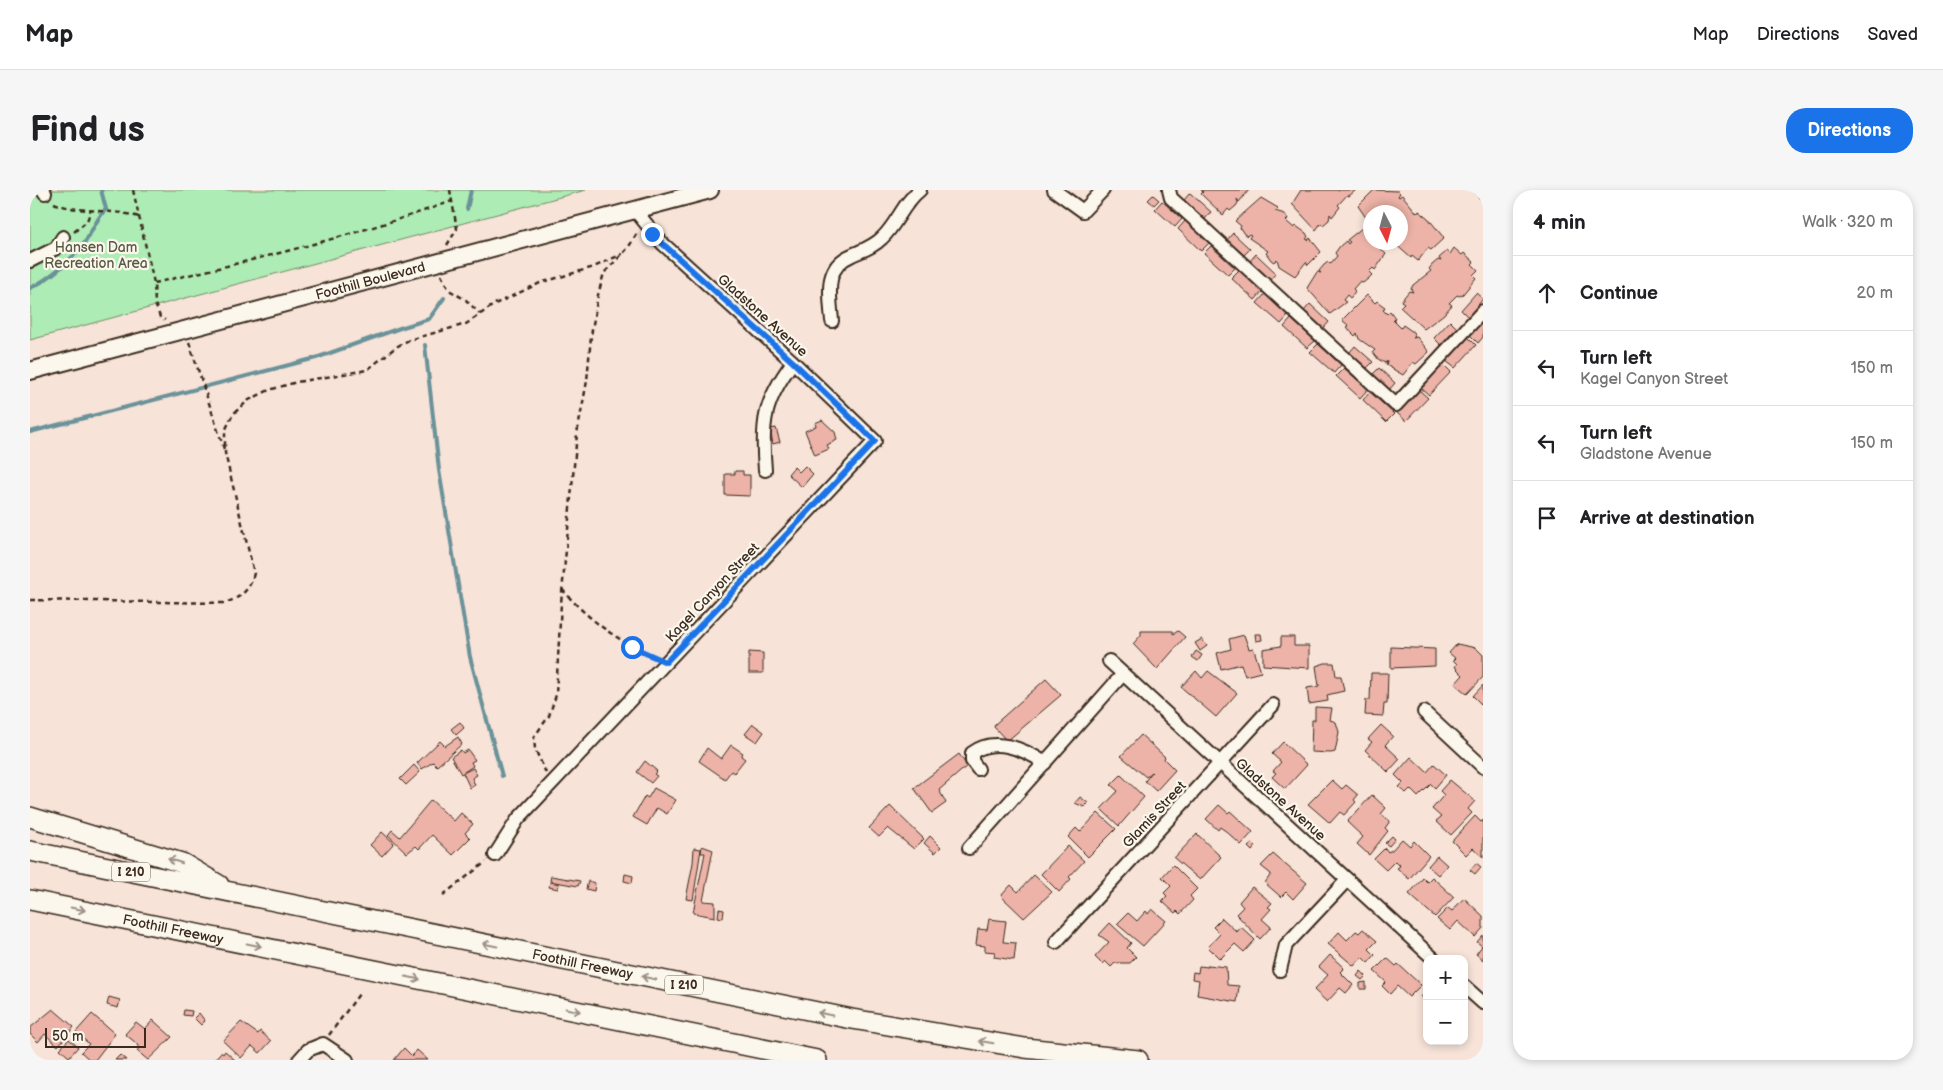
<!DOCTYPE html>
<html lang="en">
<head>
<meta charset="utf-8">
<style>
  :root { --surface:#fff; --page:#f6f6f6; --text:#202124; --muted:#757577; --line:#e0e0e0; --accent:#1a73e8 }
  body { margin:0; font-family:"Balsamiq Sans",sans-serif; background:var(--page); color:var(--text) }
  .controls { position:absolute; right:15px; bottom:15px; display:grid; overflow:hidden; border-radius:10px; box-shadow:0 2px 8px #0003 }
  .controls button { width:45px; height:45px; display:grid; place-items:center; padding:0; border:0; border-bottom:1px solid var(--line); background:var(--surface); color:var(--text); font:25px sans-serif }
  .compass { position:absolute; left:1333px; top:15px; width:45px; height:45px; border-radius:50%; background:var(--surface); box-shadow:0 2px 8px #0003; rotate:174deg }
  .scale { position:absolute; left:15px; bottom:12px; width:101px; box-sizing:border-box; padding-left:5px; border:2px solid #3b2a1e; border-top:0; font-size:14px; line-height:18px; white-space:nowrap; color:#3b2a1e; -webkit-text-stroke:4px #fbf7ec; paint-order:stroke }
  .stop { position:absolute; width:15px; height:15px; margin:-11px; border:4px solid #1a73e8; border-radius:50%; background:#fff }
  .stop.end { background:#1a73e8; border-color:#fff; box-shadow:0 1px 5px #0008 }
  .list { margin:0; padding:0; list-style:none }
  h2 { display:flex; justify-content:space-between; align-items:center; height:65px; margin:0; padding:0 20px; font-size:21px }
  h2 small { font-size:16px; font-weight:400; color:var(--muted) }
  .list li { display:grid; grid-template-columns:32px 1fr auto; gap:15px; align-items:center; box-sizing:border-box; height:75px; padding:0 20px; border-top:1px solid var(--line) }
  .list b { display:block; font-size:19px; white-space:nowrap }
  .list p { margin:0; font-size:16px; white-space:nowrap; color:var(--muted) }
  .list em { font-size:16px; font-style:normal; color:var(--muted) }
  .icon { flex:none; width:28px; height:28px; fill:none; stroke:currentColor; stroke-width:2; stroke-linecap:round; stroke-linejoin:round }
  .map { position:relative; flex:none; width:1453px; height:870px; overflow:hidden; border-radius:20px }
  header { display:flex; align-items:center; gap:30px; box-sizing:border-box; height:70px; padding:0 25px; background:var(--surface); border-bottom:1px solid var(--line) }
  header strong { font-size:24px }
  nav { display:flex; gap:28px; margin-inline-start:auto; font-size:18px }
  .intro { display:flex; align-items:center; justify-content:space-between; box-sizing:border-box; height:120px; padding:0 30px }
  h1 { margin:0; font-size:35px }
  .button { padding:12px 22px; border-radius:20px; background:var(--accent); color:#fff; font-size:18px; font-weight:700 }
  main { display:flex; gap:30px; padding:0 30px }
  aside { flex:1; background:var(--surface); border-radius:20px; box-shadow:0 2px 8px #0003 }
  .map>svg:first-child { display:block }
</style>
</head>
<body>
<header>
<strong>Map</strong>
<nav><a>Map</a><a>Directions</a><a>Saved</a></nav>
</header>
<div class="intro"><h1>Find us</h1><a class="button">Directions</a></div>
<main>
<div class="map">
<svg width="1453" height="870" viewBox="0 0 1453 870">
  <rect width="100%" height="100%" fill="#f7e3d8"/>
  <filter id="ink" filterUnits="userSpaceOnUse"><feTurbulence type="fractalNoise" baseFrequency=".02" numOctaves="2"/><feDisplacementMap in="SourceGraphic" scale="10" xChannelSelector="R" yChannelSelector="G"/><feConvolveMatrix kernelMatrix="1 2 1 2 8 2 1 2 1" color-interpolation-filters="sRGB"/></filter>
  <g filter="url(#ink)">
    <polygon fill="#adecb4" stroke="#748b69" points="0,0 556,0 0,150"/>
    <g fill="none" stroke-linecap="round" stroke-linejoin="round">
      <g stroke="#6b9299" stroke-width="4">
        <polyline points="437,19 441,0"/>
        <path d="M 0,98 C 17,91 48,65 57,49 C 63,39 67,28 76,19 L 71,0"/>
        <polyline points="395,155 409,280 440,467 472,586"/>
        <polyline points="0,242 286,168 370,138 399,129 414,108"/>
      </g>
    </g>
    <g fill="#edb3a8" stroke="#3b2a1e">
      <polygon points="1171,0 1219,0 1209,12 1207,9 1208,13 1206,16 1200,21 1198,19 1193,25 1171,4 1173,2"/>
      <polygon points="1271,0 1326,0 1319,6 1317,5 1308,15 1310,17 1302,27 1300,24 1299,30 1293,35 1291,33 1286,40 1262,14"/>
      <polygon points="1344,0 1368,1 1370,3 1368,6 1369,7 1372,5 1387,23 1389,21 1398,28 1414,48 1401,60 1398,58 1388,71 1382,66 1381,68 1363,52 1370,52 1370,22 1340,22 1339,32 1328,16"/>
      <polygon points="1444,0 1453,0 1453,7 1450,9"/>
      <polygon points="1160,3 1181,22 1175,29 1154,10"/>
      <polygon points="1123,5 1129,10 1124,15 1118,10"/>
      <polygon points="1231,8 1248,18 1245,21 1255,24 1258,29 1256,31 1264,38 1266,36 1276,43 1278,47 1276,49 1278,50 1280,48 1291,62 1278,75 1276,72 1265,86 1249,76 1247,69 1244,72 1241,70 1236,63 1238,61 1219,48 1221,45 1219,44 1217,46 1214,44 1210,38 1211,36 1205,31"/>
      <polygon points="1132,11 1152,29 1145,37 1125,19"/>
      <polygon points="1155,31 1179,53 1171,61 1148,39"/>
      <polygon points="1332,38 1340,48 1340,52 1343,52 1356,64 1345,80 1343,78 1339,82 1342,85 1339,88 1333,93 1330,91 1323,99 1325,101 1322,106 1320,108 1317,105 1313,110 1316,112 1300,124 1277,98 1287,82 1291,83 1289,81 1294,75 1298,72 1300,74 1307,66 1305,63 1310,56 1316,51 1318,54 1320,52 1317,50"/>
      <polygon points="1203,43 1220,59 1214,65 1197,50"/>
      <polygon points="1181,56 1205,78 1198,85 1174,63"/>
      <polygon points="1424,58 1432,65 1434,63 1444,72 1442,74 1448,80 1443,85 1446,88 1433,104 1429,106 1427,105 1419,113 1422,115 1414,124 1394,139 1370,117 1374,113 1371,111 1379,101 1383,102 1381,99 1383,95 1401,81 1399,79 1402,75 1408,70 1411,71 1409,68 1417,61 1420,64"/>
      <polygon points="1226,64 1246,83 1240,90 1220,71"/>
      <polygon points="1209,80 1232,102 1225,110 1201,88"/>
      <polygon points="1446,103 1453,109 1438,127 1431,120"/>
      <polygon points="1235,104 1258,126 1251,134 1227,113"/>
      <polygon points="1337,105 1345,113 1347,111 1352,115 1355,117 1353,120 1357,124 1360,121 1365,128 1363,130 1371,138 1373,135 1383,142 1385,146 1383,148 1387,147 1399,162 1386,174 1383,172 1373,185 1356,175 1357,171 1355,173 1348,169 1343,162 1345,160 1329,149 1327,143 1325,146 1322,143 1317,137 1319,136 1312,130"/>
      <polygon points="1280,114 1299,132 1293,139 1274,121"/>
      <polygon points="1261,129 1285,151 1277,158 1254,137"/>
      <polygon points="1420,131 1427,138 1411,155 1404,148"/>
      <polygon points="1453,131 1453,147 1448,153 1440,145"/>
      <polygon points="1438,147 1446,155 1425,178 1416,171"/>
      <polygon points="1288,154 1311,175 1304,183 1280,162"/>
      <polygon points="1325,156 1343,172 1337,178 1319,163"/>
      <polygon points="1413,174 1421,182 1399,205 1391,198"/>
      <polygon points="1314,178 1338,199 1330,208 1306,186"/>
      <polygon points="1349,178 1365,193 1359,200 1343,184"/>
      <polygon points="1389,200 1398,208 1376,231 1367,223"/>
      <polygon points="1340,202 1364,224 1356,232 1333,210"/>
      <polygon points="792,230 805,242 807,250 797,255 799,259 785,265 775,241 786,236 785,233"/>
      <polygon points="746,238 750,252 743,254 740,239"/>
      <polygon points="775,276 783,284 772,297 758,284 764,277 769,282"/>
      <polygon points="705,281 713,281 713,285 720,285 720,306 695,305 695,284 705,284"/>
      <polygon points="1111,441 1143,441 1143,444 1148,441 1155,447 1127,479 1103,454 1111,445"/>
      <polygon points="1225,444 1231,444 1232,450 1226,451"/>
      <polygon points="1214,445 1219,459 1223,458 1225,463 1231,482 1215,486 1211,474 1191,479 1187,463 1201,459 1199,449"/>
      <polygon points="1251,447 1264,447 1264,456 1279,456 1279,478 1233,475 1233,459 1251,456"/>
      <polygon points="1172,449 1177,456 1170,461 1165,453"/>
      <polygon points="1427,454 1446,458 1453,465 1453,487 1437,504 1425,494 1433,485 1425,477 1427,474 1423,470 1425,468 1419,463"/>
      <polygon points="1361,457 1405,459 1405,476 1361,478"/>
      <polygon points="1166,461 1172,465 1168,471 1162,467"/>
      <polygon points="719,462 733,463 733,483 719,483"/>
      <polygon points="1295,473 1304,473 1306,486 1311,486 1314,501 1297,505 1298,511 1279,514 1277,498 1289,496 1286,476"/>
      <polygon points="1166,481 1172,488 1178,481 1207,503 1186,527 1151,497"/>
      <polygon points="1341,483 1358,483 1357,514 1354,514 1353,526 1335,525 1336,510 1340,510"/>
      <polygon points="1016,489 1031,505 977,551 964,537 965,534"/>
      <polygon points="1453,495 1453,516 1443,506"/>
      <polygon points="1285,517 1302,518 1300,530 1306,532 1309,542 1305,562 1301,563 1281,562 1282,530 1285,530"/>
      <polygon points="430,532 434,538 426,545 421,539"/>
      <polygon points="723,534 734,542 727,552 715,544"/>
      <polygon points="1351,535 1363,546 1355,555 1370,569 1358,582 1335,560 1342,552 1338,549"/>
      <polygon points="1111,545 1135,567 1134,569 1145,580 1126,601 1115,591 1122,582 1116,587 1091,566"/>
      <polygon points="428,547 432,554 407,576 403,572 392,579 387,573 410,551 415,556"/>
      <polygon points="1253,552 1277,575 1255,599 1242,587 1246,583 1243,581 1251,572 1242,564"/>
      <polygon points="701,555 713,563 711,566 715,569 704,583 701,581 695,589 669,571 677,558 691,569"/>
      <polygon points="431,560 433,563 438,560 445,570 441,572 443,576 431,584 421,567"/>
      <polygon points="929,564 937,576 909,600 916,613 902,623 884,598"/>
      <polygon points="1381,567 1397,582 1404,574 1416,585 1405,598 1401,594 1388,607 1380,599 1376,603 1369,597 1373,593 1365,585"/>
      <polygon points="615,571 627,581 624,584 627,586 621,593 607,582"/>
      <polygon points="384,575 390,582 376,595 370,589"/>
      <polygon points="443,578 447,585 442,588 445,595 440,598 433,583"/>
      <polygon points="1091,585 1114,607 1089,636 1071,619 1088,601 1081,595"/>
      <polygon points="1302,590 1312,599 1316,595 1328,605 1324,610 1326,612 1314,625 1310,622 1300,633 1278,614"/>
      <polygon points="1420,590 1445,611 1438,619 1442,623 1421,645 1406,631 1411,627 1402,619 1414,605 1410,601"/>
      <polygon points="624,598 646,610 637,624 627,618 617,635 603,627 615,606 618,608"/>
      <polygon points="1342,605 1356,618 1351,624 1360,631 1355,638 1358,641 1339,665 1327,654 1333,647 1317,632"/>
      <polygon points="1050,607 1058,613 1054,617 1045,613"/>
      <polygon points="401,610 424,631 431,623 443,634 435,643 440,648 423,665 402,645 389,659 386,656 377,663 358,645 362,640 370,647"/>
      <polygon points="1189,615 1198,623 1200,621 1223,642 1211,655 1197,642 1190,637 1188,640 1176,629"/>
      <polygon points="860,616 894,649 884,659 858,638 849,647 839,638"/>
      <polygon points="1068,623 1086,639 1058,667 1038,647 1046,638 1050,642"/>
      <polygon points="1445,626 1451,632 1453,630 1453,667 1443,658 1436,665 1422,651"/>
      <polygon points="352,642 364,653 352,666 340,655"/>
      <polygon points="1167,644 1191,667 1170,690 1144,668"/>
      <polygon points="900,646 911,657 905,663 894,653"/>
      <polygon points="1362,646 1365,649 1359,656 1355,653"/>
      <polygon points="1372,649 1380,656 1384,651 1399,666 1379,689 1367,678 1370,676 1365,671 1356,680 1344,669 1355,658 1358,662 1362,660"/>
      <polygon points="1223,653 1226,656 1222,661 1218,657"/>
      <polygon points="672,656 683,660 673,711 685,712 685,727 663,723 675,663 671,663"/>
      <polygon points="1038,656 1054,671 1039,687 1041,689 1029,702 1011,684"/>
      <polygon points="664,658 671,659 663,710 656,709 663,673"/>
      <polygon points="1243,664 1277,693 1263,709 1256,702 1251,707 1235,693 1241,684 1231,676"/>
      <polygon points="1407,666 1417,675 1408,685 1398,676"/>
      <polygon points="1446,673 1451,677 1445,684 1440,680"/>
      <polygon points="1143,675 1167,699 1160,706 1163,710 1150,724 1147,721 1145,723 1132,711 1137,706 1134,703 1141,696 1132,687"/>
      <polygon points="595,684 603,686 602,693 594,691"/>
      <polygon points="1004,685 1022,702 994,728 971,706 981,695 988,702"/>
      <polygon points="521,686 550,691 548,696 520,691"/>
      <polygon points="1402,687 1424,707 1405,727 1379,704 1393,688 1397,692"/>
      <polygon points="558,691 565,693 564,701 556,699"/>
      <polygon points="520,692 529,694 528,699 519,697"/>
      <polygon points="1222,697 1242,713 1238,717 1241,719 1232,729 1241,737 1230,749 1206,724 1213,717 1209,712"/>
      <polygon points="1434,708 1453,726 1453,738 1445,747 1428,731 1420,740 1407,729 1418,718 1422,721"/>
      <polygon points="689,719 694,720 693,728 688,727"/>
      <polygon points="1122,719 1136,731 1113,756 1087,734 1098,723 1107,731 1116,721 1118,724"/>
      <polygon points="1192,728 1207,742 1211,737 1225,750 1214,762 1205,754 1190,769 1178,757 1190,744 1183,737"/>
      <polygon points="959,729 976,731 973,752 986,753 984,770 964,767 965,762 955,761 955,756 946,755 948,739 957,740"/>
      <polygon points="1080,733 1101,753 1097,758 1106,767 1100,773 1085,773 1081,777 1075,771 1072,774 1065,767 1079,752 1069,745"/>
      <polygon points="1333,739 1347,751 1339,759 1345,765 1338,773 1332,767 1324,776 1298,754 1309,742 1317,750 1326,741 1329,743"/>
      <polygon points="1453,745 1453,770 1446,764 1452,756 1447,752"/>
      <polygon points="1300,765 1314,778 1310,782 1323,795 1316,803 1310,798 1297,812 1284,800 1298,785 1289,777"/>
      <polygon points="1357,768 1366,776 1368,774 1391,795 1379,807 1367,796 1360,804 1352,796 1356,792 1344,781"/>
      <polygon points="1178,775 1196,777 1197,795 1209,796 1207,812 1167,805 1169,790 1162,789 1163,782 1168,783 1169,776 1178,777"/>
      <polygon points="1331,781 1336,786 1332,790 1327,786"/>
      <polygon points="1336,792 1336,799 1330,799 1330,793"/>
      <polygon points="1396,802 1397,810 1396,811 1391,807"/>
      <polygon points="79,807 90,810 88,818 77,815"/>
      <polygon points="23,819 44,837 28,856 15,844 8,852 0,844 0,838"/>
      <polygon points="154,820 162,821 161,826 153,825"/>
      <polygon points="169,823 175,831 171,835 164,828"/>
      <polygon points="62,824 85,844 65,870 60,870 51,862 59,854 46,842"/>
      <polygon points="123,830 142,847 118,870 107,861 109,858 106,853 95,844 106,832 115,839"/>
      <polygon points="211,832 228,844 230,841 241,851 230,863 222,856 211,868 193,851"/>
      <polygon points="39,849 48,857 39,867 30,859"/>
      <polygon points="374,858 382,866 387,860 398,870 364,870"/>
      <polygon points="195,861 205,870 184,870 191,862 193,864"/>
      <polygon points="90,865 96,870 85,870"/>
    </g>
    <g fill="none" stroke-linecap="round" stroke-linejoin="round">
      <defs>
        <g id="minor">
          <polyline points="13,0 15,3"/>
          <polyline points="1024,0 1053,21 1073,0"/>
          <polyline points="1139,0 1141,8 1366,215 1453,121"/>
          <polyline points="0,71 26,58 33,47"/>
          <path d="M 802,131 C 800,105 793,77 822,65 C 833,60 843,57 852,48 C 867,34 873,13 890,0"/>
          <path d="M 735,280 C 731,232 734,211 763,172"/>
          <polyline points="1079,471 1404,769"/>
          <polyline points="1394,522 1453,577"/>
          <path d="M 948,579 L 942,571 L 942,563 C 964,546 994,559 1015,573"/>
          <polyline points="939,658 1093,484"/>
          <polyline points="465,665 488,629 845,251 763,172 632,53 604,19"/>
          <polyline points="1026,752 1243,515"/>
          <polyline points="1250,780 1256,755 1317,690"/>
          <polyline points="1434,796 1453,813"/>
          <polyline points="269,870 278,860 293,854 317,870"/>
        </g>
        <g id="major">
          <path id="s1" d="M 0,181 L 680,0"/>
        </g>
        <g id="highway">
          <polyline points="0,627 152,673 189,695"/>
          <path id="s2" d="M 0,661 L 822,829 L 995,858 L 1108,870"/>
          <path id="s3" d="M 0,710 L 787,870"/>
        </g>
      </defs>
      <use href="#minor" stroke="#3b2a1e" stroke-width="16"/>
      <use href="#major" stroke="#3b2a1e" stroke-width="20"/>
      <use href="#highway" stroke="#3b2a1e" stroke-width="22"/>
      <g stroke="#3b2a1e" stroke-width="2.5" stroke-dasharray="5 4" stroke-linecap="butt">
        <polyline points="103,0 124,93 125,114 130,127 135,130"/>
        <path d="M 24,13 C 51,24 81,18 109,27"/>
        <polyline points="44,42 57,31 61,20"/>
        <polyline points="417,55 427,39 420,0"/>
        <polyline points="411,85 419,100 436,110 450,124"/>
        <path d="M 124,93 C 224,70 325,46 422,11"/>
        <polyline points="159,152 194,259"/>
        <path d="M 532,399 C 557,429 588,451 624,467"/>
        <path d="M 0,410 L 194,413 C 211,408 220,400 224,383 L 195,263 L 195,241 L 203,224 L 219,210 L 239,200 L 267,192 L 337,180 L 366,157 L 379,150 L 436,134 L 465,114 L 510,93 L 564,77 L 592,64"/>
        <polyline points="516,583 505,559 504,547 519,526 526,505 531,413 547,244 557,191 561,146 568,105 574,83 598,58 607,43"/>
        <polyline points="413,705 456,672"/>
        <polyline points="299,845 329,804"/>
      </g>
      <use href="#minor" stroke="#fbf7ec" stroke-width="12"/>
      <use href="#major" stroke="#fbf7ec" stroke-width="16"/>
      <use href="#highway" stroke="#fbf7ec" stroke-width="19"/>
    </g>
    <defs><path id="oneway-shaft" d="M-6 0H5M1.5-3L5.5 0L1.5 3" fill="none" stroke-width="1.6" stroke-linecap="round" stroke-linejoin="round" transform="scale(1.25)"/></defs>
    <g stroke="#9b9085">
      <use href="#oneway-shaft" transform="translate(145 671) rotate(-162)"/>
      <use href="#oneway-shaft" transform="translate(48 719) rotate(12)"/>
      <use href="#oneway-shaft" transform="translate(224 755) rotate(12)"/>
      <use href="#oneway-shaft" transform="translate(460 755) rotate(-168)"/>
      <use href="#oneway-shaft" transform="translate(383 788) rotate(12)"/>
      <use href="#oneway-shaft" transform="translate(619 788) rotate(-168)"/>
      <use href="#oneway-shaft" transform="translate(543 820) rotate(12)"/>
      <use href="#oneway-shaft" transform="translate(795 824) rotate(-168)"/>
      <use href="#oneway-shaft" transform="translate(956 852) rotate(-171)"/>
    </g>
  </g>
  <g fill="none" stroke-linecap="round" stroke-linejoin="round" filter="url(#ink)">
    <polyline stroke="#1a73e8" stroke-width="6" points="602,457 636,472 845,251 763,172 622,44"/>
  </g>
  <g text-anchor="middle" stroke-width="4.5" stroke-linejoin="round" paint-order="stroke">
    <g fill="#fbf7ec" stroke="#75685c" stroke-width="1">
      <rect x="82" y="672.5" width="38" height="19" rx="4"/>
      <rect x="635" y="785.5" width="38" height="19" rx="4"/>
    </g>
    <g font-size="12" font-weight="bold" fill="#3b2a1e">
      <text x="101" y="686">I 210</text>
      <text x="654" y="799">I 210</text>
    </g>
    <g font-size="14" fill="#585a44" stroke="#fbf7ec">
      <text x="66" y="62">Hansen Dam<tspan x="66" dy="16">Recreation Area</tspan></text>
    </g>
    <g font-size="14" fill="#3b2a1e" stroke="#fbf7ec">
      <text dy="5" stroke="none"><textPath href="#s1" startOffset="352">Foothill Boulevard</textPath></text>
      <text transform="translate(733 125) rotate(42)" y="5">Gladstone Avenue</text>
      <text transform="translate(682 402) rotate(-47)" y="5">Kagel Canyon Street</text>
      <text transform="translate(1251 609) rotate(42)" y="5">Gladstone Avenue</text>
      <text transform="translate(1124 624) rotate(-47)" y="5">Glamis Street</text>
      <text dy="5" stroke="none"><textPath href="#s3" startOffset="146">Foothill Freeway</textPath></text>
      <text dy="5" stroke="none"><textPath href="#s2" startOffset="564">Foothill Freeway</textPath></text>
    </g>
  </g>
</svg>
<div class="controls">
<button>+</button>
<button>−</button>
</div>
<svg class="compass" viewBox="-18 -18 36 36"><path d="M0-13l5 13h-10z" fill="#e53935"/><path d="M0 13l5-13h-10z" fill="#757577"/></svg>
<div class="scale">50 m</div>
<div class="stop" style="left:602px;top:457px"></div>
<div class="stop end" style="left:622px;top:44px"></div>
</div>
<aside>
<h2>4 min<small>Walk · 320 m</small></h2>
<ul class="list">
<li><svg class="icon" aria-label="ahead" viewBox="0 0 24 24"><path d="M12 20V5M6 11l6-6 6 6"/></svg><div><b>Continue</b></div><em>20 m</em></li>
<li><svg class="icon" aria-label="left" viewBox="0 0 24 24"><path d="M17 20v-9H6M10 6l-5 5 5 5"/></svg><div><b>Turn left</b><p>Kagel Canyon Street</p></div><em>150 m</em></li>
<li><svg class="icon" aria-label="left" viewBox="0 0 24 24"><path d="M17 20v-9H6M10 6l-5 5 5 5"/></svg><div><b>Turn left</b><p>Gladstone Avenue</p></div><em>150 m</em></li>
<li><svg class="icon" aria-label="arrive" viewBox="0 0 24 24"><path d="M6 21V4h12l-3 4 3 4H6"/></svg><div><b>Arrive at destination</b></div></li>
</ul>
</aside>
</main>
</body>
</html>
